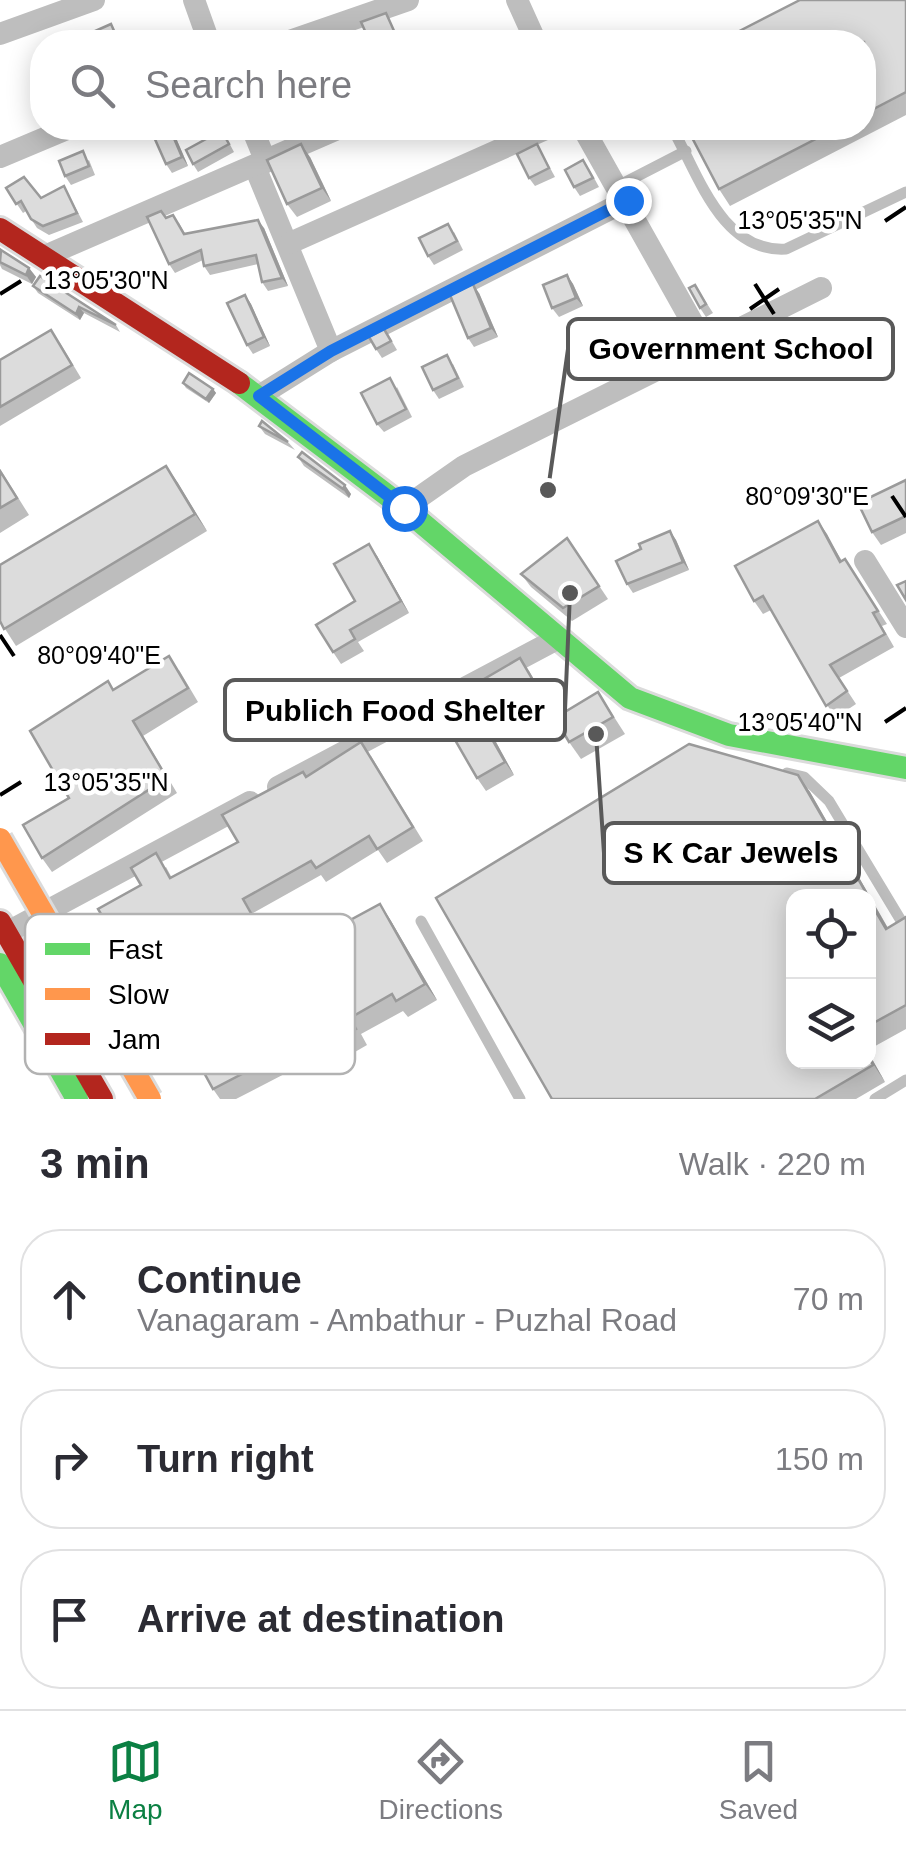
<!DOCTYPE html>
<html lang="en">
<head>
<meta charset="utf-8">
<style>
  :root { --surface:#fff; --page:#f7f7f7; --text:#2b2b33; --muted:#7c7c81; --line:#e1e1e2; --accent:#0b8043 }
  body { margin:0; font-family:Helvetica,sans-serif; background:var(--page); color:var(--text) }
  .controls { position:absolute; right:30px; bottom:30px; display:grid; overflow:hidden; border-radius:20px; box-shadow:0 5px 25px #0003 }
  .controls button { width:90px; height:90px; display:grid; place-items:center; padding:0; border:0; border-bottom:2px solid var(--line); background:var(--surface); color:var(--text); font:50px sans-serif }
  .stop { position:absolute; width:30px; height:30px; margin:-22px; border:8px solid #1a73e8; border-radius:50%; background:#fff }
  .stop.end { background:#1a73e8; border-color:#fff; box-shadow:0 2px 10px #0008 }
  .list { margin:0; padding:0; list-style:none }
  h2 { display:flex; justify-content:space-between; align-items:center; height:130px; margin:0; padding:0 40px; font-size:42px }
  h2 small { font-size:32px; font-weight:400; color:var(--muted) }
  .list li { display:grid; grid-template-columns:65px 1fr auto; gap:30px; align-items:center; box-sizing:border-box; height:140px; margin:0 20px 20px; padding:0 20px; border:2px solid var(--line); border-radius:40px }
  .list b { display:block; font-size:38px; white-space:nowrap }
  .list p { margin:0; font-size:32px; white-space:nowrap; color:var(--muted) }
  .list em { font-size:32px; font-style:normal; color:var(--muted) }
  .icon { flex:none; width:55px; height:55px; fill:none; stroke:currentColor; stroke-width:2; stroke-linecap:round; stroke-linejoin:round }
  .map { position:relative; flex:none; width:906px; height:1099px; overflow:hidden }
  .search { position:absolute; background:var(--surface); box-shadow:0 5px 25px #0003; left:30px; right:30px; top:30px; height:110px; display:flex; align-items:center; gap:25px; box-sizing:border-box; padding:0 35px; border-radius:40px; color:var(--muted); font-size:38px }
  .sheet { height:610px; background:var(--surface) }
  nav { display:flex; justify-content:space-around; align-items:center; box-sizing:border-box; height:140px; border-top:2px solid var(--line); background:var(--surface); font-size:28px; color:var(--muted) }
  nav a { display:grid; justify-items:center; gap:5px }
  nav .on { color:var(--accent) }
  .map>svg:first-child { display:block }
</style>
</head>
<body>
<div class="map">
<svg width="906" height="1099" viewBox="0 0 906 1099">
  <rect width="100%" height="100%" fill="#fff"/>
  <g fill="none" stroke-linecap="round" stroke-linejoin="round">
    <defs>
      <g id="fast">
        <polyline points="239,383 404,508 630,698 729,735 906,768"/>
        <polyline points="0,964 77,1099"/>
      </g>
      <g id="jam">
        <polyline points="0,229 239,383"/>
        <polyline points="0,922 102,1099"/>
      </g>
    </defs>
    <use href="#fast" stroke="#dbdbdb" stroke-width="28"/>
    <use href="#jam" stroke="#dbdbdb" stroke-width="28"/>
    <g stroke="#bebebe" stroke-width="11">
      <path d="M 672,128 C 698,173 721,253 786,249 L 906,192"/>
      <polyline points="618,186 686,151"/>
      <polyline points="787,773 804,777 829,801 906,929"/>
      <polyline points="421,921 520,1099"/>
      <polyline points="875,1099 906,1080"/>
    </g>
    <g stroke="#bebebe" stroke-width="22">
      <polyline points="194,0 209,42"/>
      <polyline points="517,0 536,42"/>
      <polyline points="0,34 94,0"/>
      <polyline points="287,42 408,0"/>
      <polyline points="252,128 266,162"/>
      <polyline points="583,128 705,345"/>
      <polyline points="0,157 69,128"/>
      <polyline points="255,167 331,351"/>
      <polyline points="290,243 548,128"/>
      <polyline points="47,255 340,128"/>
      <polyline points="259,396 331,351 628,200"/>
      <polyline points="404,508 464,466 821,288"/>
      <polyline points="865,561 906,627"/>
      <polyline points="278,787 557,639"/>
      <polyline points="6,933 250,802"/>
    </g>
    <use href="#fast" stroke="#63d668" stroke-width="22"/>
    <use href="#jam" stroke="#b3261e" stroke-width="22"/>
    <defs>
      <polyline id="slow-bridge" points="0,839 150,1099"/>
    </defs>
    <use href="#slow-bridge" stroke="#dbdbdb" stroke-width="28" stroke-linecap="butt"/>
    <use href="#slow-bridge" stroke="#ff974d" stroke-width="22"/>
  </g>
  <g fill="#bdbdbd">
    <polygon points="906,0 906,115 730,206 719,189 687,128 864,128 864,42"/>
    <polygon points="203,128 221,128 234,152 198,172 193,164 206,139"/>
    <polygon points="266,128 287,128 271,134"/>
    <polygon points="176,138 188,166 172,173 166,164"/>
    <polygon points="537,144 555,177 535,186 529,178"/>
    <polygon points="310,157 331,201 297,217 287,204"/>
    <polygon points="89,160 95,175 71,185 65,176"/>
    <polygon points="589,169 599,187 580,196 574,187"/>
    <polygon points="64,186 83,222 49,235 37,228 26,211 23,213 6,188 41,198"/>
    <polygon points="166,218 179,223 185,234 264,228 288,286 268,291 262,282 258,264 210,275 204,266 203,260 175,273 169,264"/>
    <polygon points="454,232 463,250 434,265 428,256"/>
    <polygon points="0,253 29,268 36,277 32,284 2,269 0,265"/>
    <polygon points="567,275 573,284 583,306 559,317 552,308"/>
    <polygon points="40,276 116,325 120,332 84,313 80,320 38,293 33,286"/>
    <polygon points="695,285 713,313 706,317 700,308"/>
    <polygon points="479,293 498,337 474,347 468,338"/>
    <polygon points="245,295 251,304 270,346 253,354 247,345"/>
    <polygon points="390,338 397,350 382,358 376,349"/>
    <polygon points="60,343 81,378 0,426 0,360"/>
    <polygon points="453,364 464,387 439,399 433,390"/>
    <polygon points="183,383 213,389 216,393 209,403 186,388"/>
    <polygon points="397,387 412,417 384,432 377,424"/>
    <polygon points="259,426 288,442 295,450 265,434"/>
    <polygon points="298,457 351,494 349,498 304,466"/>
    <polygon points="166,466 207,531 16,646 0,621"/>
    <polygon points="0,469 29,515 0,533"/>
    <polygon points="906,480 906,533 881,545 872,532"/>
    <polygon points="818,521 842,561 845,559 887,624 882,626 894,647 839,678 856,704 835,718 771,610 763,614 754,601"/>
    <polygon points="670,531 676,540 689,570 633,593 627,584 641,549"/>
    <polygon points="567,538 608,599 572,621 531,587 521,574"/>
    <polygon points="377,556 409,613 358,642 364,651 341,664 333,652"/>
    <polygon points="179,670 198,702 143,736 177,793 52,872 42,858 69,798 114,689"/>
    <polygon points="529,671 546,700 491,733 514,775 486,791 477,778 436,707"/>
    <polygon points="598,692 625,734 581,759 569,742"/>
    <polygon points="371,756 423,841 387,863 378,850 326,882 321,875 253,913 261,929 212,956 219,968 136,1017 126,1003 117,941 141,885 166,867 172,878 238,842 306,776"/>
    <polygon points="798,775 810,792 888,928 906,917 906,1029 868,1050 868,896 794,896 868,1062 868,1052 885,1082 856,1099 552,1099"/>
    <polygon points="380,904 391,921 437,1000 408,1017 403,1011 361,1034 367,1045 329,1067 321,1055 236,1099 220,1099 213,1089"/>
  </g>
  <g fill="#9a9a9a">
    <polygon points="170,129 176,138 188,166 182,157"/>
    <polygon points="301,144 310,157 331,201 322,188"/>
    <polygon points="258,220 264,228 288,286 282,278"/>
    <polygon points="29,268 36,277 32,284 26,275"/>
    <polygon points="567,275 573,284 583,306 576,298"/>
    <polygon points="473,284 479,293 498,337 491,328"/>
    <polygon points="245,295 251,304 270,346 264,337"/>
    <polygon points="79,307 84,313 80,320 76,314"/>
    <polygon points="213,389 216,393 209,403 206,399"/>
    <polygon points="166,466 178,483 207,531 195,514"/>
    <polygon points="345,485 351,494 349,498 343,489"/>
    <polygon points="818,521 827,534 849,575 840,562"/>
    <polygon points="670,531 676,540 689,570 683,562"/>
    <polygon points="369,544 377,556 409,613 401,601"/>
    <polygon points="481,720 491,733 514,775 505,762"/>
    <polygon points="798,775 810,792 898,946 886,929"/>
    <polygon points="380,904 391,921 437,1000 425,984"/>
    <polygon points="868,1052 885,1082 868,1056"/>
  </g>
  <g fill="#dcdcdc" stroke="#9a9a9a" stroke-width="2.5">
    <polygon points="800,0 906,0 906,92 864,114 864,42 718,42"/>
    <polygon points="386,13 399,42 370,42 361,22"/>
    <polygon points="111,24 119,42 97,42 93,32"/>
    <polygon points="203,128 220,128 229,144 193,164 186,150 206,139 201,129"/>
    <polygon points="687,128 837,128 719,189"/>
    <polygon points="170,129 182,157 166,164 154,137"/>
    <polygon points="301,144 322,188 287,204 267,160"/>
    <polygon points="537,144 549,168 529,178 517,154"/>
    <polygon points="83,151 89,166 65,176 59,161"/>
    <polygon points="583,160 593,178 574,187 565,170"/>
    <polygon points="24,177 41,198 64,186 77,213 43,226 31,219 21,201 16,204 6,188"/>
    <polygon points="161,211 166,218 173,215 184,234 258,220 282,278 262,282 256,255 204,266 201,250 169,264 147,217"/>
    <polygon points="448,224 457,241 428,256 419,238"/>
    <polygon points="1,250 29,268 26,275 0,262"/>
    <polygon points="567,275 576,298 552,308 543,285"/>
    <polygon points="40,276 116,325 79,307 76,314 33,286"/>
    <polygon points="473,284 491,328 468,338 450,295"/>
    <polygon points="695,285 706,304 700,308 689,288"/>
    <polygon points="245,295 264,337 247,345 227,303"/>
    <polygon points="384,329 391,341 376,349 369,337"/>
    <polygon points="51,330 72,365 0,407 0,360"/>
    <polygon points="447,355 458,378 433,390 422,367"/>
    <polygon points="189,373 213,389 206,399 183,383"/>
    <polygon points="390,378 406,409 377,424 361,393"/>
    <polygon points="262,421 288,442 259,426"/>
    <polygon points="302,452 345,485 343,489 298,457"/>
    <polygon points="166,466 195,514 4,629 0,621 0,565"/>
    <polygon points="0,471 17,498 0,508"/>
    <polygon points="906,480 906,516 872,532 858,503"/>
    <polygon points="818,521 840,562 845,559 878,611 873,613 885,634 830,665 847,691 826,706 763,596 754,601 735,566"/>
    <polygon points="670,531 683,562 627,584 616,561 641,549 639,544"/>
    <polygon points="567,538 599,586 563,608 521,574"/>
    <polygon points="369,544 401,601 350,630 355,639 333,652 316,625 355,601 334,564"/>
    <polygon points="906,581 906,600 897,585"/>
    <polygon points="169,656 188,688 133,721 167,778 42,858 23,825 69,798 30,731 108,681 113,690"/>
    <polygon points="520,658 537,687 481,720 505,762 477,778 436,707"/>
    <polygon points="598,692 613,717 569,742 555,718"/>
    <polygon points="361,742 413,827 377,849 369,836 316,868 311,861 243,899 252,915 202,942 209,954 126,1003 97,953 117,941 98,909 141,885 131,868 156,853 170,878 238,842 222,815 303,772 306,777"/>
    <polygon points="689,744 798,775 868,896 794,896 794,1062 868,1062 868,1056 873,1065 815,1099 552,1099 436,898"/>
    <polygon points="868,898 886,929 906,917 906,1005 868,1026"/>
    <polygon points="380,904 425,984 396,1001 392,994 350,1018 356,1029 318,1050 311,1038 213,1089 173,1016"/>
  </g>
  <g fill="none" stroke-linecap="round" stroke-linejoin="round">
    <polyline stroke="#1a73e8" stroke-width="12" points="404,508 259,396 331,351 628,200"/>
  </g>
  <path fill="none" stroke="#000" stroke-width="4" d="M 885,221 L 906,207M 755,284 L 774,314M 0,294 L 21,281M 750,309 L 779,289M 892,496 L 906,517M 0,635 L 14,656M 885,722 L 906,708M 0,795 L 21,782"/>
  <rect x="25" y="914" width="330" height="160" rx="15" fill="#fff" stroke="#b2b2b2" stroke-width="2.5"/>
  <rect x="45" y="943" width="45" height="12" fill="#63d668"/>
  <rect x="45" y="988" width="45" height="12" fill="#ff974d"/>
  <rect x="45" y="1033" width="45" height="12" fill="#b3261e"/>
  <g font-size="28" fill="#000">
    <text x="108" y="959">Fast</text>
    <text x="108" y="1004">Slow</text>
    <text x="108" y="1049">Jam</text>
  </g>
  <g font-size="25" text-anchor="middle" fill="#000" stroke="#fff" stroke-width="9" stroke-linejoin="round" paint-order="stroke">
    <text x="800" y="229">13°05'35"N</text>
    <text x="106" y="289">13°05'30"N</text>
    <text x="807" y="505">80°09'30"E</text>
    <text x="99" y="664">80°09'40"E</text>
    <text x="800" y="731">13°05'40"N</text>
    <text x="106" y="791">13°05'35"N</text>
  </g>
  <path fill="none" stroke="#595959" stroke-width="4" d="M548 490L568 349M570 593L565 710M596 734L604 853"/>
  <g fill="#595959" stroke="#fff" stroke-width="4">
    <circle cx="548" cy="490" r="10"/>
    <circle cx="570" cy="593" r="10"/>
    <circle cx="596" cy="734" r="10"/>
  </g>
  <g fill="#fff" stroke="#595959" stroke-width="4">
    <rect x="568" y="319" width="325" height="60" rx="10"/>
    <rect x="225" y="680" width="340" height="60" rx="10"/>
    <rect x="604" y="823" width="255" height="60" rx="10"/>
  </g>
  <g font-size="30" text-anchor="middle" font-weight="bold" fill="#000">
    <text x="731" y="359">Government School</text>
    <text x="395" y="721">Publich Food Shelter</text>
    <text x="731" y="863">S K Car Jewels</text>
  </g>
</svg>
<div class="controls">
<button><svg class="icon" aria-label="locate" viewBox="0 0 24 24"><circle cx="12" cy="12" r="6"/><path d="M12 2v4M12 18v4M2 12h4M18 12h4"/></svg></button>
<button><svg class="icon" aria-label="layers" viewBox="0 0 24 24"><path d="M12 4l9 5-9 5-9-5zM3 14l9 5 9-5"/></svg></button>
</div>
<div class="stop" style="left:404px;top:508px"></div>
<div class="stop end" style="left:628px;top:200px"></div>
<div class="search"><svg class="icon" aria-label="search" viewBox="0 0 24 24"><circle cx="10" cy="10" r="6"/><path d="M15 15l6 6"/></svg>Search here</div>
</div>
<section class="sheet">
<h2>3 min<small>Walk · 220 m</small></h2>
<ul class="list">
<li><svg class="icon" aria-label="ahead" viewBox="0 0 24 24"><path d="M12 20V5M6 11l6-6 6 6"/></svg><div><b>Continue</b><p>Vanagaram - Ambathur - Puzhal Road</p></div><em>70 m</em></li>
<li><svg class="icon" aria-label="right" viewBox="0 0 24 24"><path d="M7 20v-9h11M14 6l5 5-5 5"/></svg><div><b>Turn right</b></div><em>150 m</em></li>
<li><svg class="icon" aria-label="arrive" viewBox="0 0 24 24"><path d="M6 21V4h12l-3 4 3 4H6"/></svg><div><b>Arrive at destination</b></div></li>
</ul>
</section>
<nav>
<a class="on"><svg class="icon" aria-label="map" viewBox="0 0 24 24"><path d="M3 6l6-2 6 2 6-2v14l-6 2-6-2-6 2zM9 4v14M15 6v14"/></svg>Map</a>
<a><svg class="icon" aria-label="directions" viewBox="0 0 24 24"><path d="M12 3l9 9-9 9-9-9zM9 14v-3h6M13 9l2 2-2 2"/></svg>Directions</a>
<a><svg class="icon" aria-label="saved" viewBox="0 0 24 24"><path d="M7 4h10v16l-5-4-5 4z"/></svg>Saved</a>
</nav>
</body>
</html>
